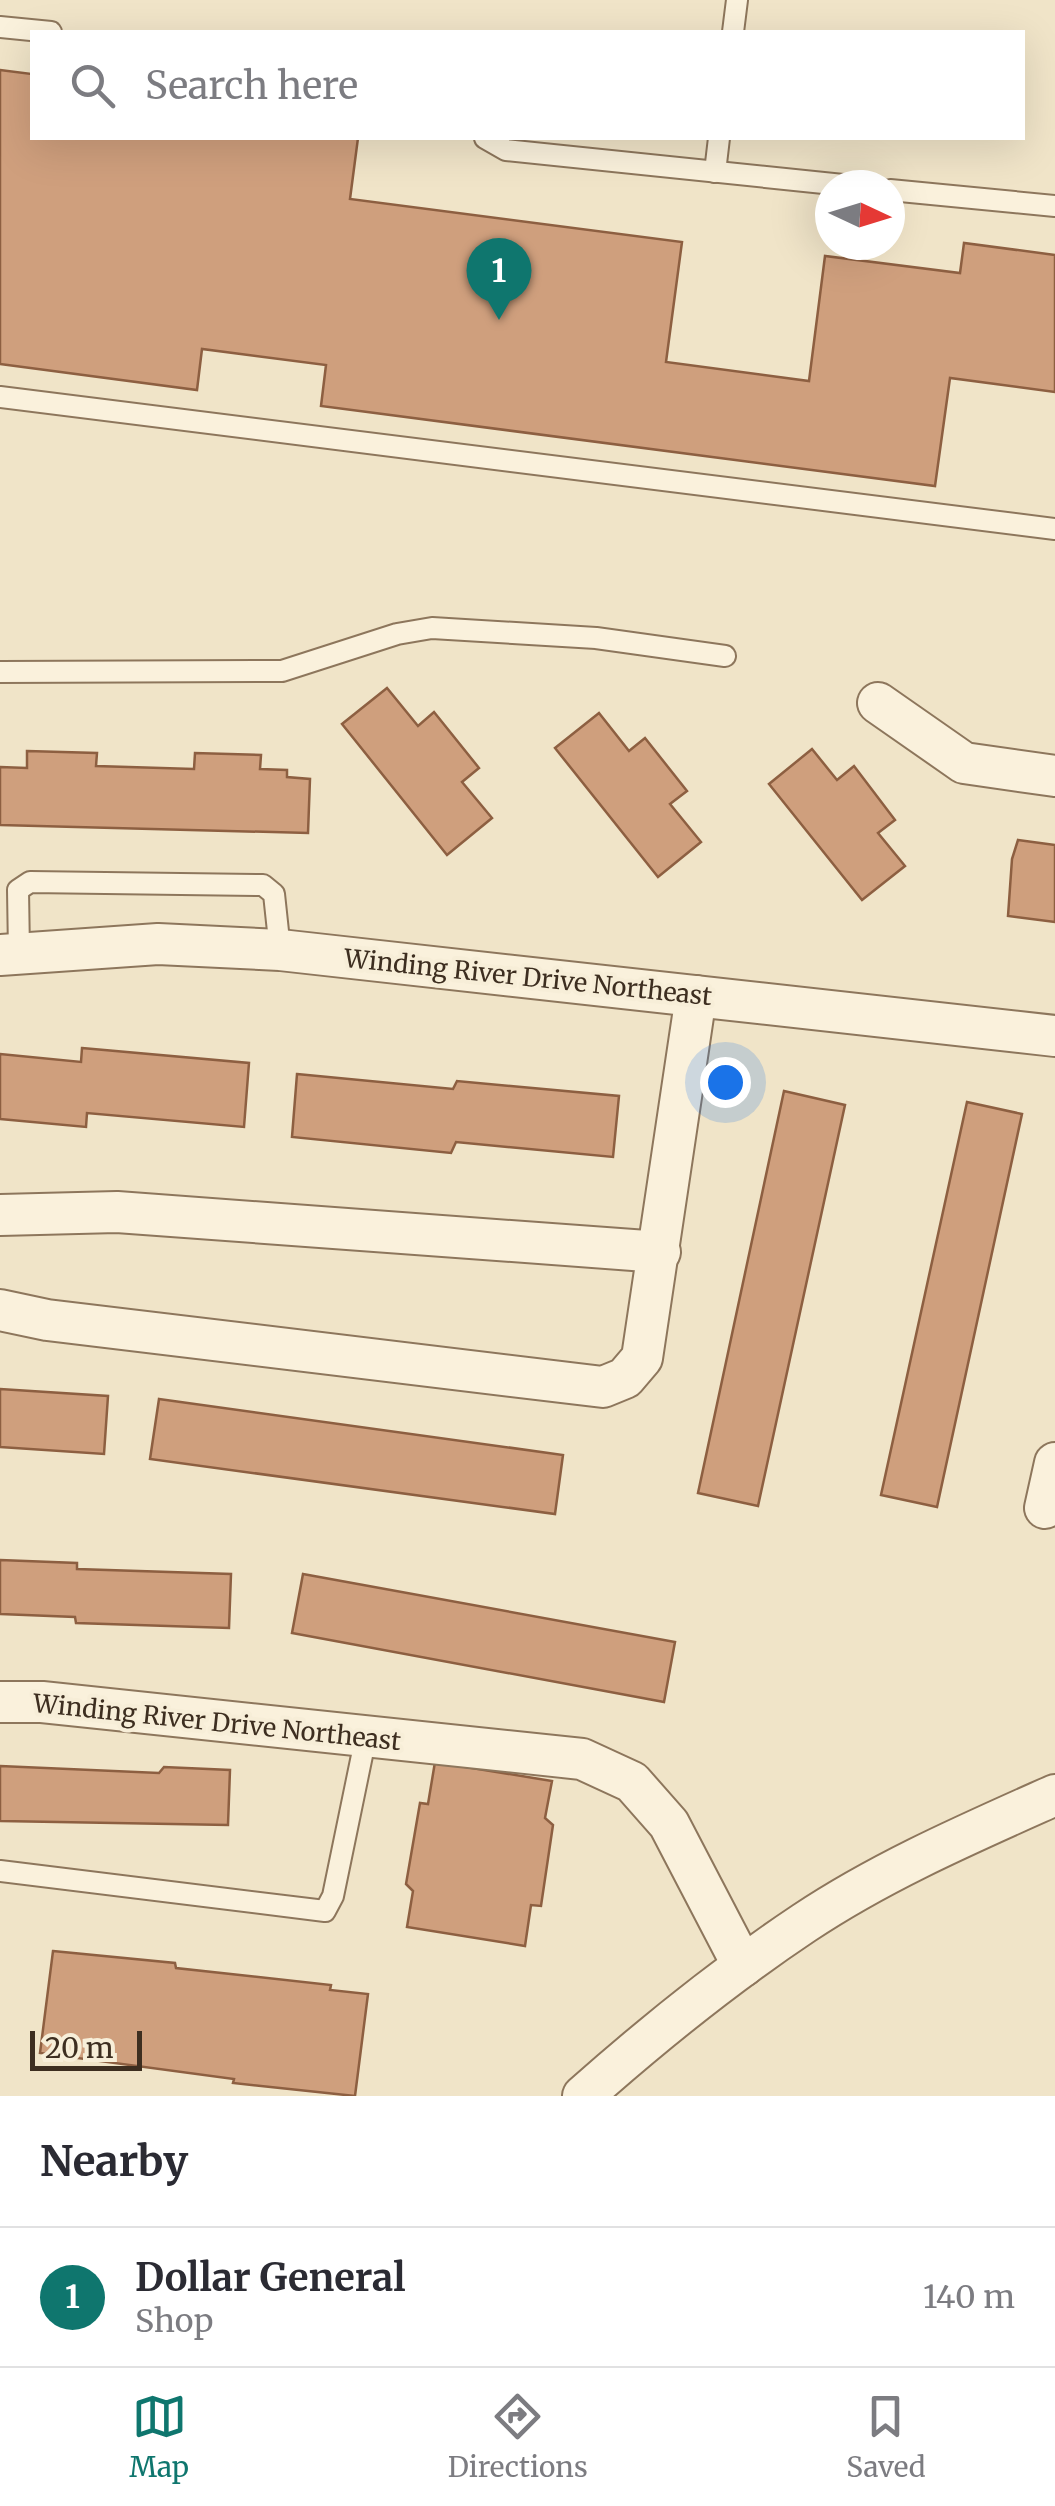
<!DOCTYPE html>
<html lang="en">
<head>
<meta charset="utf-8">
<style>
  :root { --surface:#fff; --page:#f2f2f3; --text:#2b2b33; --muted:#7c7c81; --line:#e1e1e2; --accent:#0f766e }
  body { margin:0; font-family:Merriweather,serif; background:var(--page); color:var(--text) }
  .compass { position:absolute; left:815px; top:170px; width:90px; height:90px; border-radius:50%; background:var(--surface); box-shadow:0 10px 40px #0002; rotate:94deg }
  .scale { position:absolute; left:30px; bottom:25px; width:112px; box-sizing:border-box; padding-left:10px; border:5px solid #3d2e20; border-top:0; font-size:28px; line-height:35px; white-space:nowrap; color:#3d2e20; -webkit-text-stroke:8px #f7eed8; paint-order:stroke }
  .you { position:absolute; left:725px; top:1082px; width:35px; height:35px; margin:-25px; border:8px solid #fff; border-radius:50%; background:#1a73e8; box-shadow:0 0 0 15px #1a73e833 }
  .badge { display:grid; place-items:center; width:65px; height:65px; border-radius:50%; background:var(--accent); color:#fff; font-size:32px; font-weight:700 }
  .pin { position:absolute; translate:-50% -82px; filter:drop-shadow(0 2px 5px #0008) }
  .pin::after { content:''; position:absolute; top:52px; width:35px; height:30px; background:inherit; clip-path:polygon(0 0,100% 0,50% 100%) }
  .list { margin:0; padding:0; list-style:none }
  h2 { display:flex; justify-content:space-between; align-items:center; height:130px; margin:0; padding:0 40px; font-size:42px }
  h2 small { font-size:32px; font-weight:400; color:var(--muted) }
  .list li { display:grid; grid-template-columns:65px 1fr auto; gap:30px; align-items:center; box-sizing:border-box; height:140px; padding:0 40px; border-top:2px solid var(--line) }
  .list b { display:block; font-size:38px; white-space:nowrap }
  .list p { margin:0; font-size:32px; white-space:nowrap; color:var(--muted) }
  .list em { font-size:32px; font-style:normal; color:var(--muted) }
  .icon { flex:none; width:55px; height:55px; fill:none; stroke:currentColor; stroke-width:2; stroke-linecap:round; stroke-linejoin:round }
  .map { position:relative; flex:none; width:1055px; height:2096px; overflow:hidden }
  .search { position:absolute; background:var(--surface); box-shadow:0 10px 40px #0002; left:30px; right:30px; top:30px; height:110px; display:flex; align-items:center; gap:25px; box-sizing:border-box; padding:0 35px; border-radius:0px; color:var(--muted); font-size:38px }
  .sheet { height:270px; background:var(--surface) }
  nav { display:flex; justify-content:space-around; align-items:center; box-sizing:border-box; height:140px; border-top:2px solid var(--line); background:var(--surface); font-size:28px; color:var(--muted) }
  nav a { display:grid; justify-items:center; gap:5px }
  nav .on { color:var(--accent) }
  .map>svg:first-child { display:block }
</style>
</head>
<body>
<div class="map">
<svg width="1055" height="2096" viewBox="0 0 1055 2096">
  <rect width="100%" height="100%" fill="#f0e4c8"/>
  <g fill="#cf9f7d" stroke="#8d5f41" stroke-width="2.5">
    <polygon points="0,70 32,74 32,138 358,138 350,199 682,242 666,362 809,381 825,256 960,273 964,243 1055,255 1055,392 950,378 935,486 321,406 326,365 202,349 197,390 0,364"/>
    <polygon points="387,688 418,726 434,712 479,768 462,782 492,818 447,855 342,724"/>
    <polygon points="599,713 629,751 645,738 687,791 670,804 701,842 658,877 555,748"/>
    <polygon points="812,749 837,780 854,766 895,820 878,833 905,866 862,900 769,784"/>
    <polygon points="27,751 97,753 96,766 194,769 195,753 261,755 260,769 287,770 287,777 310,779 308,833 0,825 0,767 27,768"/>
    <polygon points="1018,840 1055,845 1055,922 1008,916 1012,859"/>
    <polygon points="82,1048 249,1063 244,1127 87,1113 86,1127 0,1119 0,1054 81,1062"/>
    <polygon points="297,1074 453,1089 457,1081 619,1096 613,1157 456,1142 451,1153 292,1137"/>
    <polygon points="784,1091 845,1105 758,1506 698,1493"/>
    <polygon points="967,1102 1022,1114 937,1507 881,1495"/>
    <polygon points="0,1389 108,1396 104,1454 0,1447"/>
    <polygon points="159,1399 563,1455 555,1514 150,1459"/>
    <polygon points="0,1560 77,1563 77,1569 231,1574 229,1628 76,1623 75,1617 0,1614"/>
    <polygon points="303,1574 675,1642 664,1702 292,1633"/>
    <polygon points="435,1762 552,1781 545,1818 553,1825 541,1906 531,1905 525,1946 407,1927 413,1891 406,1884 420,1803 428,1804"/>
    <polygon points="0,1766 159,1773 164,1767 230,1770 228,1825 0,1821"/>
    <polygon points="53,1951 175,1963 176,1968 331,1985 330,1990 368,1994 355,2096 233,2083 234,2079 40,2053"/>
  </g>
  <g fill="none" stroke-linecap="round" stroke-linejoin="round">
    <defs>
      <g id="service">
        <polyline points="0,27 51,32"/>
        <polyline points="733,32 737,0"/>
        <polyline points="485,138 506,150 843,185"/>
        <polyline points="715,172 719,138"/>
        <polyline points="890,190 1055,206"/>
        <polyline points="0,397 1055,529"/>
        <polyline points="0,672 282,671 397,634 432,628 596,638 725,656"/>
        <polyline points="19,952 18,890 30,882 263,885 274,894 280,950"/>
        <polyline points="0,1871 325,1911 333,1896 366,1736"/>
      </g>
      <g id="minor">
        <polyline points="878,703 964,763 1055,776"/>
        <polyline points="0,955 158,944 280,950 1055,1036"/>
        <polyline points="0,1215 117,1212 660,1252"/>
        <polyline points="0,1310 47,1320 603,1387 625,1378 642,1358 696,996"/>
        <polyline points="1055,1463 1045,1508 1055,1502"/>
        <polyline points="0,1702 42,1702 582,1759 632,1782 669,1824 743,1966"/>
        <path d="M 583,2096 C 654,2033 726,1975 804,1923 C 882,1871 970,1833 1055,1795"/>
      </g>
    </defs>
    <use href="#service" stroke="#8d765c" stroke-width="24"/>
    <use href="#minor" stroke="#8d765c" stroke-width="44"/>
    <use href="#service" stroke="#faf1dc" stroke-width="20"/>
    <use href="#minor" stroke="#faf1dc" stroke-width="40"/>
  </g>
  <g text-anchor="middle" stroke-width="8" stroke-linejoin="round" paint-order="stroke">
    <g font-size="25" fill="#3d2e20" stroke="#f7eed8">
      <text transform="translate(528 977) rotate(6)" y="9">Winding River Drive Northeast</text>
      <text transform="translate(217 1722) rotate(6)" y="9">Winding River Drive Northeast</text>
    </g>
  </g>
</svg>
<svg class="compass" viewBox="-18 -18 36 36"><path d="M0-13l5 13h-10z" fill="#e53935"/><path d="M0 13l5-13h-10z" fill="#7c7c81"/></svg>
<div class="scale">20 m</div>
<div class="you"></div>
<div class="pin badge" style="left:499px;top:320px">1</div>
<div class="search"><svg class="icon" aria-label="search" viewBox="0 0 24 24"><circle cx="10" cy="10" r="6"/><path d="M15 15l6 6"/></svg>Search here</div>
</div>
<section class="sheet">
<h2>Nearby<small></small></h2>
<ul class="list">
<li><span class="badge">1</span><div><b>Dollar General</b><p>Shop</p></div><em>140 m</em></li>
</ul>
</section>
<nav>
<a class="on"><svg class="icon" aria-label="map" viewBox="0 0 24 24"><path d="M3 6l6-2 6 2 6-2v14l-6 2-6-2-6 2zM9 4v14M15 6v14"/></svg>Map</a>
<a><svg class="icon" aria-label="directions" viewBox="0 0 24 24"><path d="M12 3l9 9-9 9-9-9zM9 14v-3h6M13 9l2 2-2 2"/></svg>Directions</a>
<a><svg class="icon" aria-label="saved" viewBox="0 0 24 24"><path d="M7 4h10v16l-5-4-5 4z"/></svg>Saved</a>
</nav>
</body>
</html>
